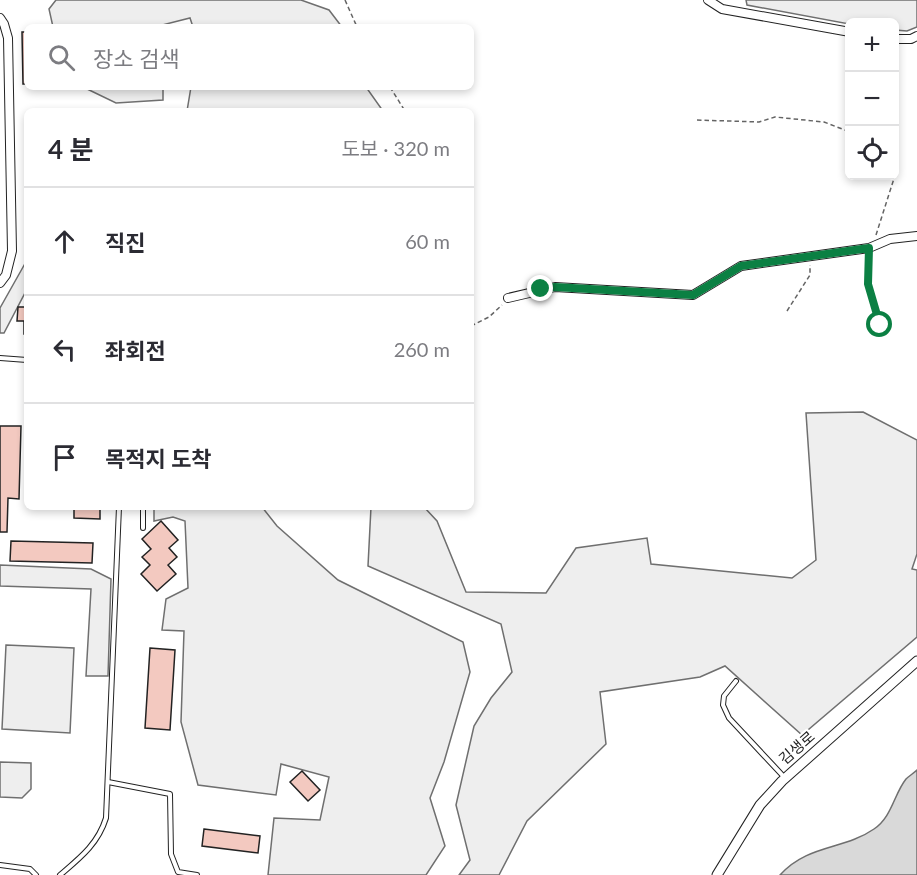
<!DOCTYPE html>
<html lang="ko">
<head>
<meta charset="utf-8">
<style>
  :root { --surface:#fff; --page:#f2f2f3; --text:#2b2b33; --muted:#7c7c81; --line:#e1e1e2 }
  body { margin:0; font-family:Lato,"Noto Sans KR",sans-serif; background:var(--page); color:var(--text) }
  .controls { position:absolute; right:18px; top:18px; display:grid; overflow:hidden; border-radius:9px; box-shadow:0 3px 9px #0003 }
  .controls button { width:54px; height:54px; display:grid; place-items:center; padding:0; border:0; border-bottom:2px solid var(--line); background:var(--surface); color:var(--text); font:30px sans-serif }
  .stop { position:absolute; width:18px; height:18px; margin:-14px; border:4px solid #0b8043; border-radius:50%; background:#fff }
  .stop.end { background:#0b8043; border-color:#fff; box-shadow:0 2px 6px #0008 }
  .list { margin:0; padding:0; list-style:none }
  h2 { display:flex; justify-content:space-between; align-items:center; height:78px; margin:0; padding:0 24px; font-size:26px }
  h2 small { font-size:20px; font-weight:400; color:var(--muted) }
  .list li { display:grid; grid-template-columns:39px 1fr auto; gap:18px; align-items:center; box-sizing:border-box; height:108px; padding:0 24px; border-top:2px solid var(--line) }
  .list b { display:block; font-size:22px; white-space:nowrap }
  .list em { font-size:20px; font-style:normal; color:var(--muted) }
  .icon { flex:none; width:33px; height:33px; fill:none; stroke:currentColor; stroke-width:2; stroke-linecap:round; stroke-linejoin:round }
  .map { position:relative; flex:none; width:917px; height:875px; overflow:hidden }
  .search { position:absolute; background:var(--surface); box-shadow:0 3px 9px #0003; left:24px; top:24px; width:450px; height:66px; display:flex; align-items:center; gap:15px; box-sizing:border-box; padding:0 21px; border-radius:9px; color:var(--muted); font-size:22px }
  .panel { position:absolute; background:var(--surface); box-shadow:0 3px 9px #0003; left:24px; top:108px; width:450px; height:402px; border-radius:9px }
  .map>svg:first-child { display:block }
</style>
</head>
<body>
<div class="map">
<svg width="917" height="875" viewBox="0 0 917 875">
  <rect width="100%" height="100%" fill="#fff"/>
  <g fill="#eee" stroke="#6f6f6f" stroke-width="1.5">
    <polygon points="56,0 301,0 329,10 342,27 193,27 190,18 162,25 162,27 53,27 49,9"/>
    <polygon points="746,0 917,0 917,27 907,31 895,30 894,22 850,22 849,24 747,5"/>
    <polygon points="83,87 163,87 163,100 116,103"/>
    <polygon points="191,87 366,87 383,111 187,111"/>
    <polygon points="27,260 27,289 4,333 0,333 0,308"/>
    <polygon points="863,412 917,440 917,554 912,569 917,570 917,637 802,735 725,666 700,677 600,692 606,744 527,821 499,875 459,875 470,860 456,805 474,726 491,698 512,672 501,624 368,566 371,507 424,507 437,521 466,592 546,593 576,548 647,538 651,564 792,578 816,560 806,413"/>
    <polygon points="154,507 262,507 277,526 338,580 463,642 470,672 444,762 430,798 445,846 426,875 268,875 274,818 320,820 329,777 281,764 276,795 198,785 181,722 184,631 162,630 166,599 188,588 185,521 173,517 154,521"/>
    <polygon points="0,565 91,569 111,579 108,676 86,676 91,589 0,586"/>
    <polygon points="6,645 74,648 70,733 2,729"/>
    <polygon points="0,762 31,763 31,789 22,798 0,797"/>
  </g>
  <path fill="#d9d9d9" stroke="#6f6f6f" stroke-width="1.5" d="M 917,770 L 917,875 L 780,875 C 808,844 844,850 874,829 C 892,817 894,794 906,779 C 909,776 914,773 917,770 Z"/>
  <g fill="#f3c9c0" stroke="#222" stroke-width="1.5">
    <polygon points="22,32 27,32 27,84 23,84"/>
    <polygon points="26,181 27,181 27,209 25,209"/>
    <polygon points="18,307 27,307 27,334 24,334 24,321 17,321"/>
    <polygon points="0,426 21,426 19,499 8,498 7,532 0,532"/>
    <polygon points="74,507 100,507 100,519 74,518"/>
    <polygon points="161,521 178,540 169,548 177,557 168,565 176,574 157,591 141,574 150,565 142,557 151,549 142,539"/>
    <polygon points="11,541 93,543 92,563 10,561"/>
    <polygon points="150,648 175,650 170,730 145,728"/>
    <polygon points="302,771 320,790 308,801 290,782"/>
    <polygon points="204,829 260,836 258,853 202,846"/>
  </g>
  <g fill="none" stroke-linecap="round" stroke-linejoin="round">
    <defs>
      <g id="service">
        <polyline points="0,358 27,360"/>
        <polyline points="143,528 143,507"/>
        <polyline points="736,681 724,696 723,705 729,718 785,778"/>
        <polyline points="108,782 170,794 171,854 178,872 197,875"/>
        <polyline points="0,865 30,869 36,875"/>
        <path d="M 60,875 C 80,858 98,844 106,818 L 119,507"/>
      </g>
      <g id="minor">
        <polyline points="708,0 722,9 850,32"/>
        <polyline points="0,18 4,24 8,38 12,251 6,275 0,283"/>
        <polyline points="894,39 911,39 917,36"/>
        <polyline points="508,298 555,287 693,295 741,266 869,248 890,239 917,236"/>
      </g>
      <polyline id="tertiary" points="717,875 760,805 782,781 917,661"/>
    </defs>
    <use href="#service" stroke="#222" stroke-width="6"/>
    <use href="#minor" stroke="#222" stroke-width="10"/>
    <use href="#tertiary" stroke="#222" stroke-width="11"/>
    <g stroke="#646464" stroke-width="1.5" stroke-dasharray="4.5 3" stroke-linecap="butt">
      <polyline points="345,0 357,27"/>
      <polyline points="390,87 405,111"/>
      <polyline points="697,120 759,122 775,117 824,122 850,132"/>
      <polyline points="876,235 897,169 894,166"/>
      <polyline points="869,258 868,284 880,325"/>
      <polyline points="787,311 810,275 810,265"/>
      <polyline points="471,326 489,317 502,305"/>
    </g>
    <use href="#service" stroke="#fff" stroke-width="4"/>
    <use href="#minor" stroke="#fff" stroke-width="8"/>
    <use href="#tertiary" stroke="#fff" stroke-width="9"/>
  </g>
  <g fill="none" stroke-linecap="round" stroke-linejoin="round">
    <polyline stroke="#0b8043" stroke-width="8" points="541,289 555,287 693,295 741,266 869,248 868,284 880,325"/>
  </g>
  <g text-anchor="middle" stroke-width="4.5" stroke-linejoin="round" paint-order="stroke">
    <g font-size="15" fill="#222" stroke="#fff">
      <text transform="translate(797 748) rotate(-41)" y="5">김생로</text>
    </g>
  </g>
</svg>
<div class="controls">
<button>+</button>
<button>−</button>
<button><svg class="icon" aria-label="locate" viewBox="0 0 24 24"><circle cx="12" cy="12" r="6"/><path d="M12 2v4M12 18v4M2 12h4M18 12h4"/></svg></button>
</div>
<div class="stop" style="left:880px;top:325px"></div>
<div class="stop end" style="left:541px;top:289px"></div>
<div class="search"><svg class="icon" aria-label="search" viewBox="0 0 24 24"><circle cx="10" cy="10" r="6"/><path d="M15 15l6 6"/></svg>장소 검색</div>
<section class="panel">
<h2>4 분<small>도보 · 320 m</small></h2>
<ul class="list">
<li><svg class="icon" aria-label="ahead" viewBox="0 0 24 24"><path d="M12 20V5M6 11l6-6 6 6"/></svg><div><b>직진</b></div><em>60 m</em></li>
<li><svg class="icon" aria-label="left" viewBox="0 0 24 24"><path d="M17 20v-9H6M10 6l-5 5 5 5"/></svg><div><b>좌회전</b></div><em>260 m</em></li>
<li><svg class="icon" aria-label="arrive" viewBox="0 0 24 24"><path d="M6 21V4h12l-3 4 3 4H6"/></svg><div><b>목적지 도착</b></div></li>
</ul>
</section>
</div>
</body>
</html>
